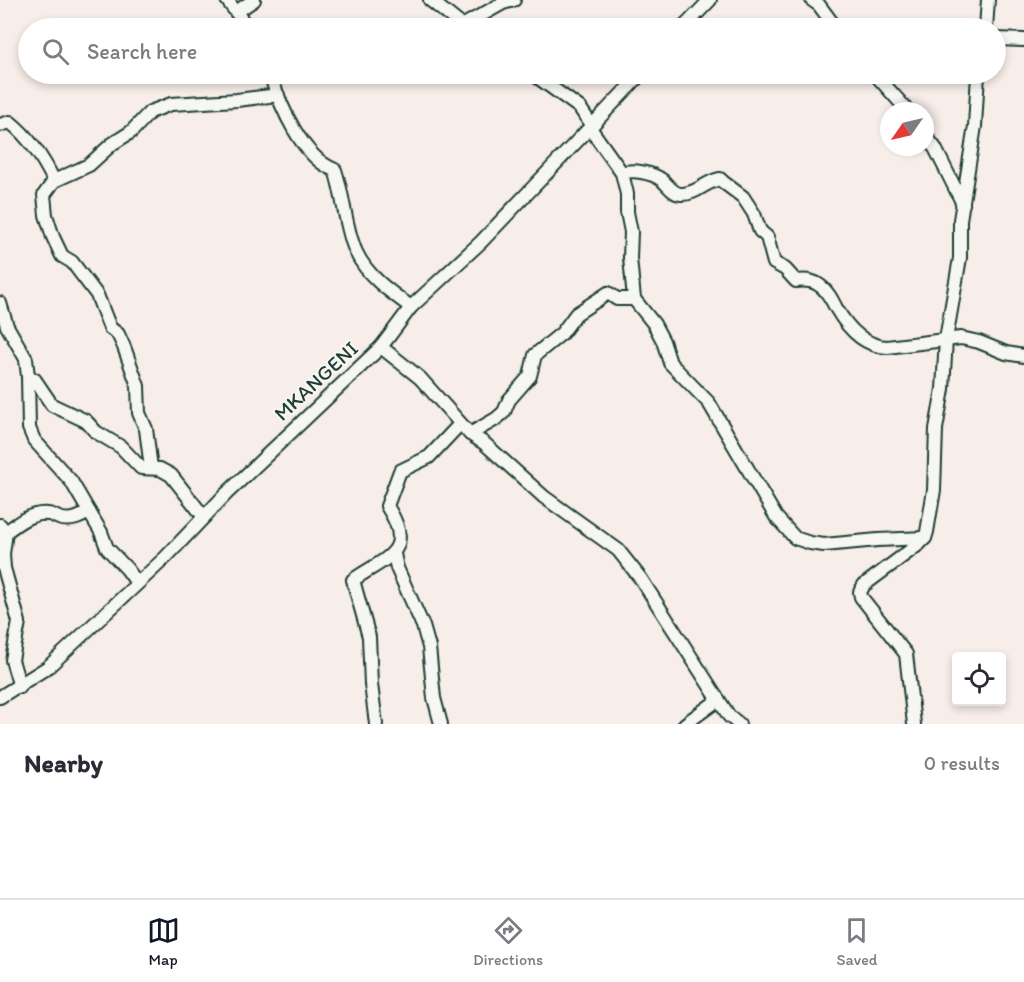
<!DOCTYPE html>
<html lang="en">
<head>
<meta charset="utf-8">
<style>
  :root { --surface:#fff; --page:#f2f2f3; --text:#2b2b33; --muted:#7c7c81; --line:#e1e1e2; --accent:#111827 }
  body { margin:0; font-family:Itim,sans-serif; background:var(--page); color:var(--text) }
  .controls { position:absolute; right:18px; bottom:18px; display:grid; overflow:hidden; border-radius:6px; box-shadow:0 3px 9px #0003 }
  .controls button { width:54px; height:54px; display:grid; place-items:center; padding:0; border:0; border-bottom:2px solid var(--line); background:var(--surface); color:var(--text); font:30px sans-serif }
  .compass { position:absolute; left:880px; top:102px; width:54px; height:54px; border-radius:50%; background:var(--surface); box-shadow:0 3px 9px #0003; rotate:236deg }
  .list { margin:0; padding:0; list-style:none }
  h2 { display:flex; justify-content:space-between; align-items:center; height:78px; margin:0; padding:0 24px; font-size:26px }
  h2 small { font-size:20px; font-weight:400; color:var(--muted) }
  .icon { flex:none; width:33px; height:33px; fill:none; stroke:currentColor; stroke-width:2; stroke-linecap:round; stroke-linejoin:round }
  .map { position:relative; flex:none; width:1024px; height:724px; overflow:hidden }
  .search { position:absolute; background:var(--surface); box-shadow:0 3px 9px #0003; left:18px; right:18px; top:18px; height:66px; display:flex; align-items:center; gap:15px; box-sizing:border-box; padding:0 21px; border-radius:33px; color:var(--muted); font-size:22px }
  .sheet { height:174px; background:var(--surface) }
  nav { display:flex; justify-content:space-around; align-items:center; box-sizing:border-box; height:84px; border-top:2px solid var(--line); background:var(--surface); font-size:16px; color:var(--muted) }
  nav a { display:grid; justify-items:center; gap:3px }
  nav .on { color:var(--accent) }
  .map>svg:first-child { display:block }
</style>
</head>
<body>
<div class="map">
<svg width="1024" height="724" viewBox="0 0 1024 724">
  <rect width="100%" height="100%" fill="#f7ede9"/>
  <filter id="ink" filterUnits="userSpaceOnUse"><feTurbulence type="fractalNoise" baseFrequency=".0167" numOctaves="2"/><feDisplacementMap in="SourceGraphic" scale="12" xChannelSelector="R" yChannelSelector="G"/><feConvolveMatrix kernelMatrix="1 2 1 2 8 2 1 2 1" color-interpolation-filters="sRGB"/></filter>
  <g filter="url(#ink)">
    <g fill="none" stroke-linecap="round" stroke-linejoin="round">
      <defs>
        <g id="minor">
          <polyline points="227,0 248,28"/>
          <polyline points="430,0 465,28"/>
          <polyline points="812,0 819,5 836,28"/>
          <polyline points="236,12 254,0"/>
          <polyline points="462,26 503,3 514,0"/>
          <polyline points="683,28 710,0"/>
          <polyline points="986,28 988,0"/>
          <polyline points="996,39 1024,40"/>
          <path d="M 270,74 C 280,105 302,158 335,170 C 344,196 345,228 356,252 C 367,276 390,292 411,307"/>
          <polyline points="533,74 580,108 592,126"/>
          <polyline points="875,74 908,111"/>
          <path d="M 0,125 L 10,122 C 30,138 43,158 54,181"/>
          <polyline points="590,128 622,173 627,194 627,212 631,232 630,258 634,299"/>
          <polyline points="925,135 935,148 963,204"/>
          <path d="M 622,173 C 633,169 653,173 662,180 C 668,185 673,194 681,194 C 696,195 706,181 720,179 L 723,182 L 743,197 L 754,214 L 760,231 L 767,237 L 774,263 L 785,269 L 796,281 C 804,280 812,280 819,285 C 827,290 832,300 836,308 C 847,327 863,346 887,347 L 961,338 L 979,342 L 1006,353 L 1024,356"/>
          <polyline points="0,303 7,326 26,359 28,376 29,428 34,440 71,481 101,532 107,548 127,569 137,583"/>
          <polyline points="381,347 420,378 470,434 484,443 544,497 618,550 641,579 729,716 739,724"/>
          <polyline points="28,376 35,380 52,405 86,421 96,432 121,447 141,468 160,469 171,475 204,517"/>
          <polyline points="470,434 496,419 504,412 509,400 530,376 535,355 562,333 576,314 608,293 617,299 634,299 654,324 663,341 670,363 709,403 776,517 795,538 810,543 824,545 878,540 925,538"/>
          <polyline points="151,468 146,429 139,413 138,386 124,347 118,334 110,328 97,295 72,262 62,256 53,237 46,215 44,195 54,181 89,165 112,144 131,132 150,112 171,104 237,100 278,95"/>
          <polyline points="0,525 6,532 3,554 4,568 19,622 12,660 20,687"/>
          <path d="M 1,536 C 14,526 29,512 48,514 C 53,514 57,518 62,519 C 73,521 80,517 89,512"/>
          <polyline points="394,554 397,568 423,626 429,647 434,698 441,724"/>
          <polyline points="0,697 48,667 166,557 226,494 381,347 411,307 481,242 641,74"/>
          <path d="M 376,724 L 371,684 L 369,637 L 353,580 C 388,556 416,552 387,506 L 400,471 L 429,457 L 460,424"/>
          <polyline points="685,724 718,700"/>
          <polyline points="914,724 906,654 861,597 860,592 864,585 919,544 925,538 927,532 934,490 936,429 943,389 946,339 960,258 960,220 975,126 978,74"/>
        </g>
      </defs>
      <use href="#minor" stroke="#1f3d34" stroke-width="16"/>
      <use href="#minor" stroke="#f6f6f2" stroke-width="12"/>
    </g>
  </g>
  <g text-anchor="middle" stroke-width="4.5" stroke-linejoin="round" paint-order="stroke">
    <g font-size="21" fill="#1f3d34" stroke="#f6f6f2">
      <text transform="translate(316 381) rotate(-43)" y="7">MKANGENI</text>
    </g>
  </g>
</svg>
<div class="controls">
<button><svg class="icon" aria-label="locate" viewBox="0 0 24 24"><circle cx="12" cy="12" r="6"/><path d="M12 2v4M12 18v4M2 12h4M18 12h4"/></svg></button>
</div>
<svg class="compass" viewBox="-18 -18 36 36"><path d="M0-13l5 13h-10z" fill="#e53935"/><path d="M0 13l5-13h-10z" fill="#7c7c81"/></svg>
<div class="search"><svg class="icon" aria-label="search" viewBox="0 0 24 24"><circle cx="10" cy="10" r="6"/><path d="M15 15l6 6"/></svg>Search here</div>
</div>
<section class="sheet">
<h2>Nearby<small>0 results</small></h2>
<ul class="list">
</ul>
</section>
<nav>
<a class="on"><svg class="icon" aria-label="map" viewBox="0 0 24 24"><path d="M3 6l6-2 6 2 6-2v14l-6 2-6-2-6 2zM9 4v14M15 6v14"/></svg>Map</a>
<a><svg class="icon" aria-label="directions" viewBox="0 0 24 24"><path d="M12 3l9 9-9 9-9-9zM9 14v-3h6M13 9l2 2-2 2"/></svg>Directions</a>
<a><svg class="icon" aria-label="saved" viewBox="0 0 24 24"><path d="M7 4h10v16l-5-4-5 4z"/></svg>Saved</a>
</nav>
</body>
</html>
